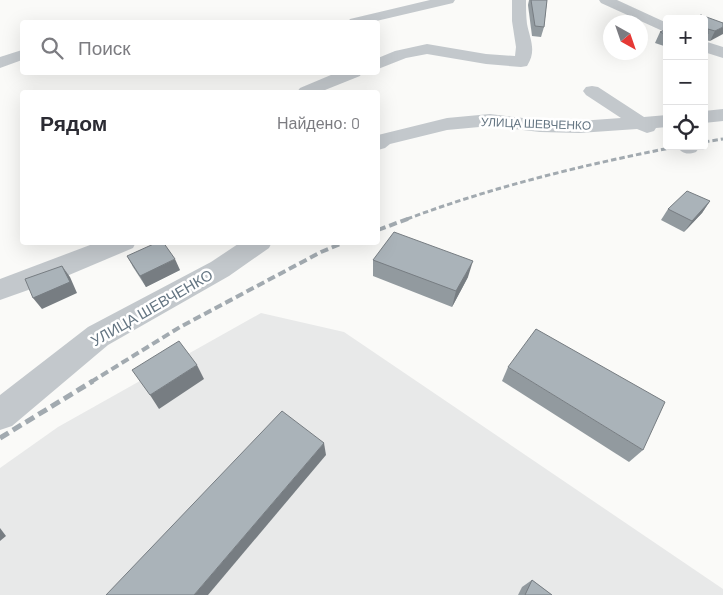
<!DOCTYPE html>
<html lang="ru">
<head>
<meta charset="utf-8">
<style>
  :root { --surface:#fff; --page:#f7f7f7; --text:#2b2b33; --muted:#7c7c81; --line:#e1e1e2 }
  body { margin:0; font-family:Barlow,sans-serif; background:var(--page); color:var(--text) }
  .controls { position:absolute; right:15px; top:15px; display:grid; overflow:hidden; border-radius:5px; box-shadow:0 5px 20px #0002 }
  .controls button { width:45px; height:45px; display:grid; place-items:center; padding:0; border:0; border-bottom:1px solid var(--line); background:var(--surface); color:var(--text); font:25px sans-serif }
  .compass { position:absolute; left:603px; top:15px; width:45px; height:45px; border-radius:50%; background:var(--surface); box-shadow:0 5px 20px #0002; rotate:140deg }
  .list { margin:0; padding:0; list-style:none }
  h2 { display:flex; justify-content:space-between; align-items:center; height:65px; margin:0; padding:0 20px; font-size:21px }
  h2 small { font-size:16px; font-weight:400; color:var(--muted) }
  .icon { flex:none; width:28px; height:28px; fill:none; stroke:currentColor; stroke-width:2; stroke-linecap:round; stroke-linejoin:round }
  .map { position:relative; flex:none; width:723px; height:595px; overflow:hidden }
  .search { position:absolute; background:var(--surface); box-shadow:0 5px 20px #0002; left:20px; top:20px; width:360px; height:55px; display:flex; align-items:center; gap:12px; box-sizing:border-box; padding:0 18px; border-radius:5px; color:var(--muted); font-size:19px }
  .panel { position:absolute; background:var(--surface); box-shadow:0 5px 20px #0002; left:20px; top:90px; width:360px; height:155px; border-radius:5px }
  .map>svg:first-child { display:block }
</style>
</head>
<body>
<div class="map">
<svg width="723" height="595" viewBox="0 0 723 595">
  <rect width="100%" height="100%" fill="#fafaf8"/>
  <polygon fill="#e8e9e9" points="261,313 344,332 723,589 723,595 0,595 0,468 58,427"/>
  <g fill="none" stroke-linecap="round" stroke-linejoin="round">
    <g fill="#c3c8cc" fill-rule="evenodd">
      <polygon points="430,0 455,0 453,3 372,22 348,22 350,19"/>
      <path d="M 512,0 L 526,0 C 526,8 526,16 527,24 C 530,39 537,51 527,66 L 521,67 L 486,64 L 427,54 L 406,58 L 378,69 L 378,58 L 395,51 L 427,44 L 486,54 L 515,56 L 516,47 L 512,21 Z"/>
      <polygon points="599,0 617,0 667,23 667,33 601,3"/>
      <polygon points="704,41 723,47 723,58 704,52"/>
      <polygon points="22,50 22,60 0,68 0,57"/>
      <polygon points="338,72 362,72 360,76 320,92 297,92 300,88"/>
      <polygon points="592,86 598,87 644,117 667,115 667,127 656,128 654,131 647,133 637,129 579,133 540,132 490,126 447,130 390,144 385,148 378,150 378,135 447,118 490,114 540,120 579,121 621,118 586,95 583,91 586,87"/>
      <polygon points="723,109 723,121 704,123 704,111"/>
      <path d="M 677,146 L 698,146 L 699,148 L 696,152 C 687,155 682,154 677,146 Z"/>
      <polygon points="98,242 136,242 133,248 62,278 0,300 0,279"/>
      <polygon points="241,242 272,242 269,248 229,276 108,345 12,426 0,430 0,395 88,327 211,262"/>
    </g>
    <g stroke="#a2aab0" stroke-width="3" stroke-dasharray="5.5 3" stroke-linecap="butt">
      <polyline points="704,142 723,139"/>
      <path d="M 407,219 C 495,186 587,164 680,146"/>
    </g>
    <g stroke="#a2aab0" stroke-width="4" stroke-dasharray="8 4" stroke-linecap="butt">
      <polyline points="378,230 410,218"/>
      <polyline points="91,382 180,327 321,252 345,242"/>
    </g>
    <polyline stroke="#a2aab0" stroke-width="5" stroke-dasharray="10 5" stroke-linecap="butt" points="0,438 93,381"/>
  </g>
  <g fill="#929a9f">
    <polygon points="529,0 547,0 544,27 541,37 532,36 528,5"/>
    <polygon points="704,19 723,23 710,41 705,40"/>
    <polygon points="667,29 667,47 655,43 660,32"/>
    <polygon points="710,201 702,213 684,232 661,220 668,209"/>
    <polygon points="127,256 180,270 146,287 133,267"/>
    <polygon points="373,260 468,277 452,307 373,276"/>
    <polygon points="508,367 643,450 629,462 502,381"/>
    <polygon points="532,580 552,595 518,595 522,587"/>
  </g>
  <g fill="#777d82">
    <polygon points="723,27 723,34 710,41 715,31"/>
    <polygon points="710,201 702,213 684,232 692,221"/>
    <polygon points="175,259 180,270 146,287 140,276"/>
    <polygon points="473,261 468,277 452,307 456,291"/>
    <polygon points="62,266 70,277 77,293 42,309 33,298"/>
    <polygon points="197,365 204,379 159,409 150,395"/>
    <polygon points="324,443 326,455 208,595 194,595"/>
    <polygon points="0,528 6,536 0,541"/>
  </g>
  <g fill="#aab3b9" stroke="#777d82">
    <polygon points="531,0 547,0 544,27 535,26"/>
    <polygon points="701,15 723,23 723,27 715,31 708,29 708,34 704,36 704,19 692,19"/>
    <polygon points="667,29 667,35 660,32"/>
    <polygon points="687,191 710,201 692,221 668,209"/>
    <polygon points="394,232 473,261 456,291 373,260"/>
    <polygon points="158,242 163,242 175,259 140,276 127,256"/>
    <polygon points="62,266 70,282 33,298 25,279"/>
    <polygon points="536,329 665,402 643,450 508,367"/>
    <polygon points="179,341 197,365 150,395 132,370"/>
    <polygon points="282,411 324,443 194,595 106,595"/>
    <polygon points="532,580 552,595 525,595"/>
  </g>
  <g text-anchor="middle" stroke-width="5" stroke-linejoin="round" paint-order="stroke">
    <g font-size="12" fill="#657683" stroke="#fff">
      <text transform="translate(536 124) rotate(2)" y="4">УЛИЦА ШЕВЧЕНКО</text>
    </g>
    <g font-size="15" fill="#657683" stroke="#fff">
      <text transform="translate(152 308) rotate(-30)" y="5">УЛИЦА ШЕВЧЕНКО</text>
    </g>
  </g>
</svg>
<div class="controls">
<button>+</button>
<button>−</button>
<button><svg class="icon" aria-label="locate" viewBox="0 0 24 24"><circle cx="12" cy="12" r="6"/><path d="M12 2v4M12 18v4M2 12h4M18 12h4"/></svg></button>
</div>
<svg class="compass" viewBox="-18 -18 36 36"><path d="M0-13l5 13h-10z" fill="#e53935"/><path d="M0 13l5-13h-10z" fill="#7c7c81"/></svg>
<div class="search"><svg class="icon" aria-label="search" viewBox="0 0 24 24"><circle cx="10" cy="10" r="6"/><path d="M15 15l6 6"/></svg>Поиск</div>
<section class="panel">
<h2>Рядом<small>Найдено: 0</small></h2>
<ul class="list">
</ul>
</section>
</div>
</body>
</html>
